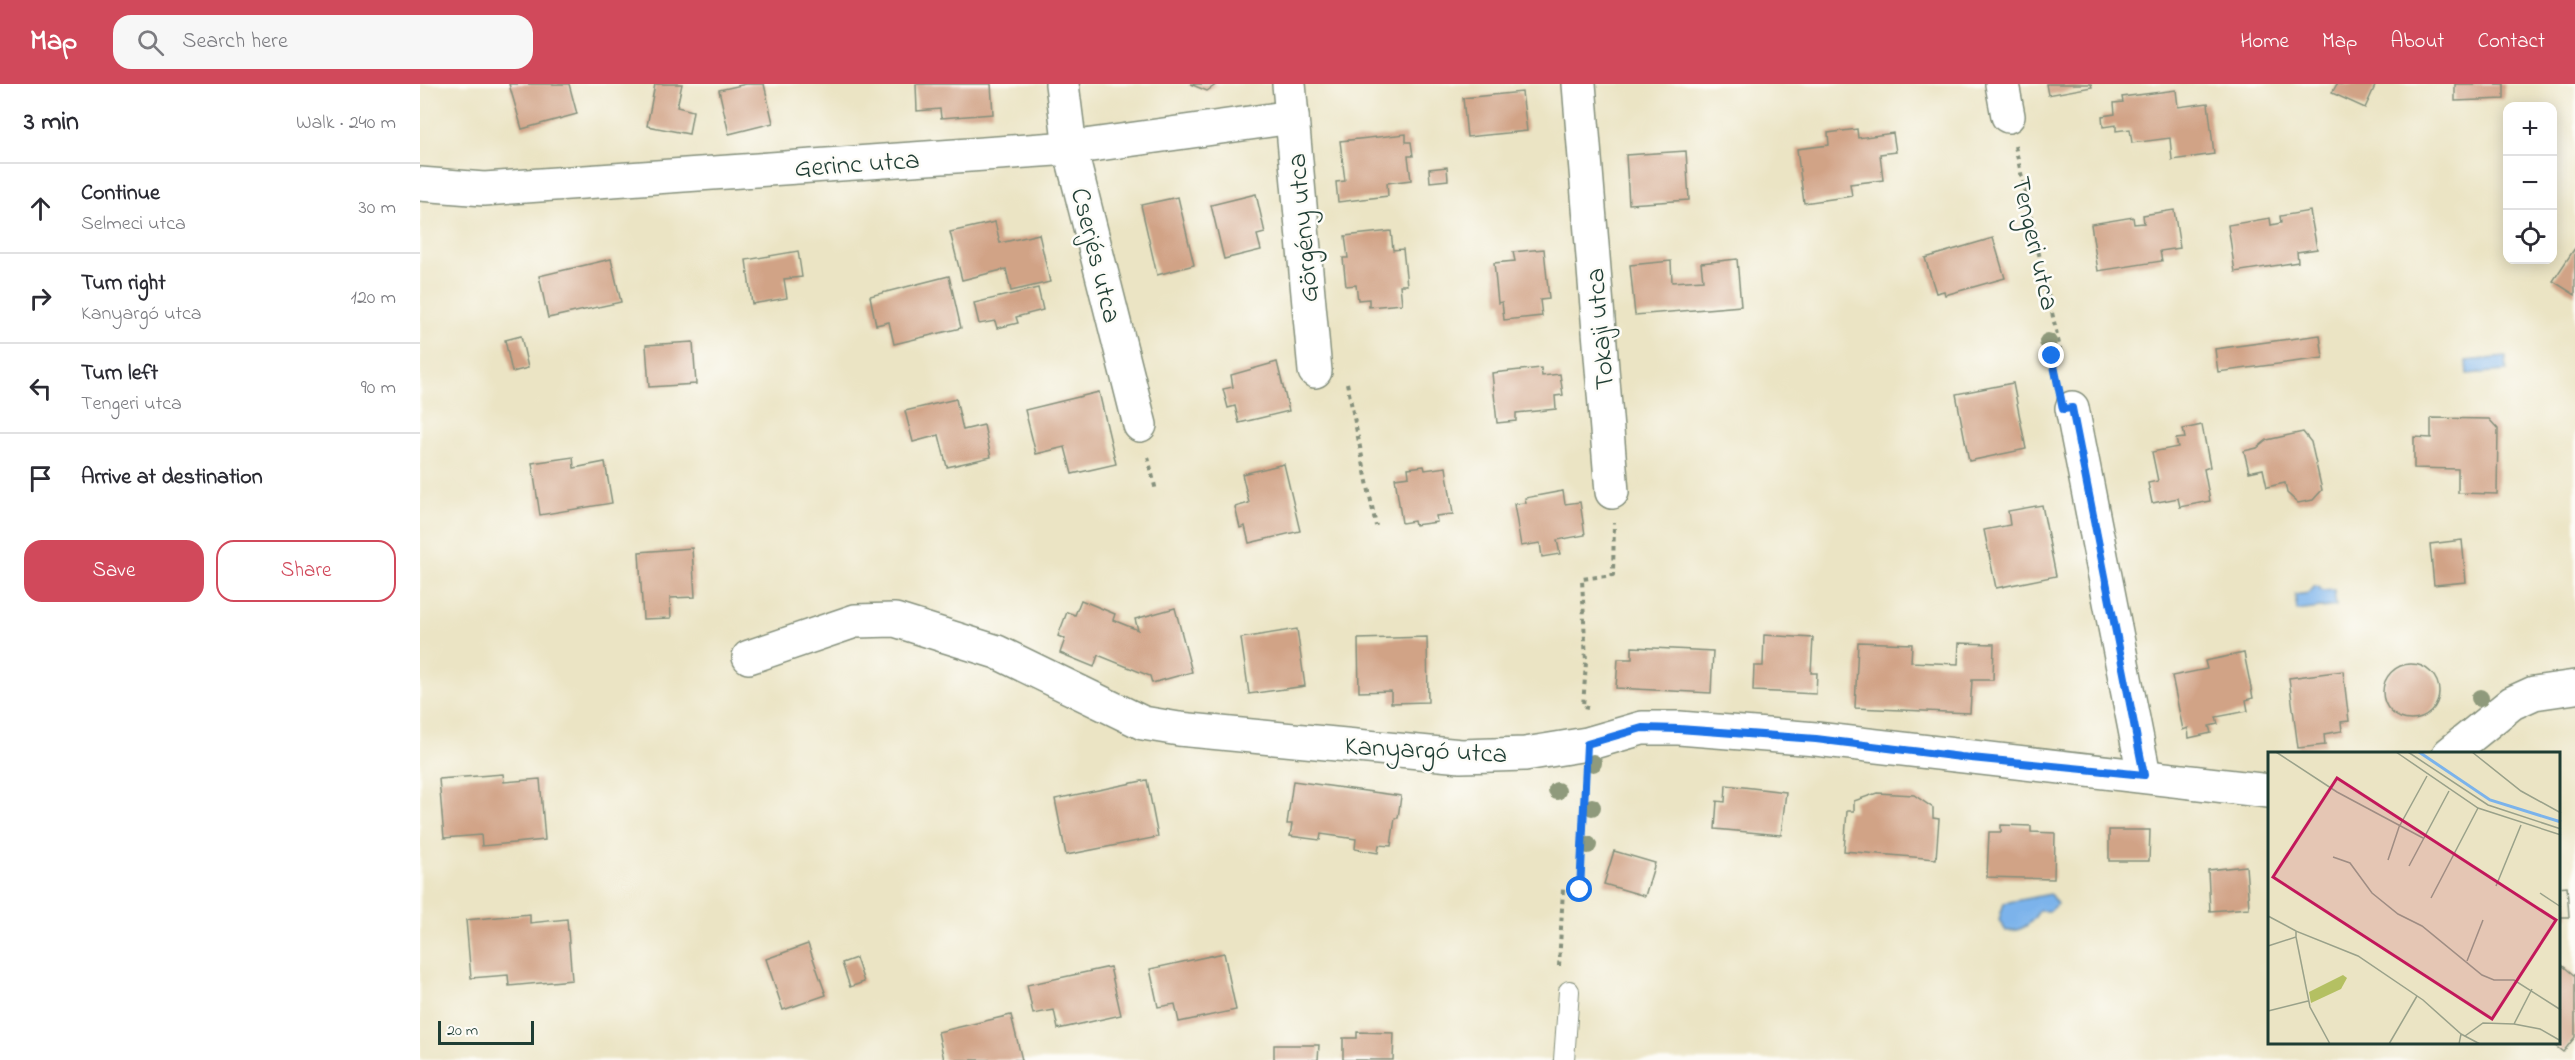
<!DOCTYPE html>
<html lang="en">
<head>
<meta charset="utf-8">
<style>
  :root { --surface:#fff; --page:#f7f7f7; --text:#2b2b33; --muted:#7c7c81; --line:#e1e1e2; --accent:#d1495b }
  body { margin:0; font-family:"Indie Flower",sans-serif; background:var(--page); color:var(--text) }
  .controls { position:absolute; right:18px; top:18px; display:grid; overflow:hidden; border-radius:12px; box-shadow:0 3px 15px #0003 }
  .controls button { width:54px; height:54px; display:grid; place-items:center; padding:0; border:0; border-bottom:2px solid var(--line); background:var(--surface); color:var(--text); font:30px sans-serif }
  .scale { position:absolute; left:18px; bottom:15px; width:96px; box-sizing:border-box; padding-left:6px; border:3px solid #1f3d34; border-top:0; font-size:16px; line-height:21px; white-space:nowrap; color:#1f3d34; -webkit-text-stroke:4px #fdfcf7; paint-order:stroke }
  .stop { position:absolute; width:18px; height:18px; margin:-14px; border:4px solid #1a73e8; border-radius:50%; background:#fff }
  .stop.end { background:#1a73e8; border-color:#fff; box-shadow:0 2px 6px #0008 }
  .list { margin:0; padding:0; list-style:none }
  h2 { display:flex; justify-content:space-between; align-items:center; height:78px; margin:0; padding:0 24px; font-size:26px }
  h2 small { font-size:20px; font-weight:400; color:var(--muted) }
  .list li { display:grid; grid-template-columns:39px 1fr auto; gap:18px; align-items:center; box-sizing:border-box; height:90px; padding:0 24px; border-top:2px solid var(--line) }
  .list b { display:block; font-size:22px; white-space:nowrap }
  .list p { margin:0; font-size:20px; white-space:nowrap; color:var(--muted) }
  .list em { font-size:20px; font-style:normal; color:var(--muted) }
  .actions { display:flex; gap:12px; padding:18px 24px }
  .actions a { flex:1; padding:14px 0; border:2px solid var(--accent); border-radius:18px; text-align:center; font-size:21px; color:var(--accent) }
  .actions .main { background:var(--accent); color:#fff }
  .icon { flex:none; width:33px; height:33px; fill:none; stroke:currentColor; stroke-width:2; stroke-linecap:round; stroke-linejoin:round }
  .map { position:relative; flex:none; width:2155px; height:976px; overflow:hidden }
  header { display:flex; align-items:center; gap:36px; box-sizing:border-box; height:84px; padding:0 30px; background:var(--accent); color:#fff }
  header strong { font-size:28px }
  nav { display:flex; gap:33px; margin-inline-start:auto; font-size:21px }
  .search { width:420px; height:54px; background:var(--page); display:flex; align-items:center; gap:15px; box-sizing:border-box; padding:0 21px; border-radius:18px; color:var(--muted); font-size:22px }
  main { display:flex }
  aside { flex:1; background:var(--surface) }
  .map>svg:first-child { display:block }
</style>
</head>
<body>
<header>
<strong>Map</strong>
<div class="search"><svg class="icon" aria-label="search" viewBox="0 0 24 24"><circle cx="10" cy="10" r="6"/><path d="M15 15l6 6"/></svg>Search here</div>
<nav><a>Home</a><a>Map</a><a>About</a><a>Contact</a></nav>
</header>
<main>
<aside>
<h2>3 min<small>Walk · 240 m</small></h2>
<ul class="list">
<li><svg class="icon" aria-label="ahead" viewBox="0 0 24 24"><path d="M12 20V5M6 11l6-6 6 6"/></svg><div><b>Continue</b><p>Selmeci utca</p></div><em>30 m</em></li>
<li><svg class="icon" aria-label="right" viewBox="0 0 24 24"><path d="M7 20v-9h11M14 6l5 5-5 5"/></svg><div><b>Turn right</b><p>Kanyargó utca</p></div><em>120 m</em></li>
<li><svg class="icon" aria-label="left" viewBox="0 0 24 24"><path d="M17 20v-9H6M10 6l-5 5 5 5"/></svg><div><b>Turn left</b><p>Tengeri utca</p></div><em>90 m</em></li>
<li><svg class="icon" aria-label="arrive" viewBox="0 0 24 24"><path d="M6 21V4h12l-3 4 3 4H6"/></svg><div><b>Arrive at destination</b></div></li>
</ul>
<div class="actions"><a class="main">Save</a><a>Share</a></div>
</aside>
<div class="map">
<svg width="2155" height="976" viewBox="0 0 2155 976">
  <rect width="100%" height="100%" fill="#fdfcf7"/>
  <filter id="ink" filterUnits="userSpaceOnUse"><feTurbulence type="fractalNoise" baseFrequency=".0167" numOctaves="2"/><feDisplacementMap in="SourceGraphic" scale="12" xChannelSelector="R" yChannelSelector="G"/><feConvolveMatrix kernelMatrix="1 2 1 2 8 2 1 2 1" color-interpolation-filters="sRGB"/></filter>
  <filter id="wash" filterUnits="userSpaceOnUse"><feTurbulence type="fractalNoise" baseFrequency=".008" numOctaves="4" result="noise"/><feDisplacementMap in="SourceGraphic" scale="24" xChannelSelector="R" yChannelSelector="G"/><feGaussianBlur stdDeviation="1.35" result="paint"/><feColorMatrix in="noise" values="0 0 0 0 0 0 0 0 0 0 0 0 0 0 0 0 0 1.4 0 .05"/><feComposite in="paint" operator="in"/></filter>
  <g filter="url(#wash)">
    <rect width="100%" height="100%" fill="#ebe4c4"/>
    <g fill="#7bb3eb" stroke="#4d7890" stroke-width="1.5">
      <polygon points="2086,273 2087,287 2047,290 2046,277"/>
      <polygon points="1895,502 1899,503 1902,507 1914,506 1916,522 1877,527 1875,511 1889,509"/>
      <path d="M 1630,810 L 1637,820 L 1629,827 L 1619,827 C 1610,841 1603,847 1586,847 L 1579,836 L 1584,819 Z"/>
    </g>
    <g id="blocks">
      <g fill="#d1a386">
        <polygon points="89,0 149,0 157,30 102,45"/>
        <polygon points="235,0 262,0 257,23 273,27 269,50 227,42"/>
        <polygon points="326,0 344,0 353,39 309,50 299,6"/>
        <polygon points="496,0 571,0 573,30 521,34 520,25 497,27"/>
        <polygon points="770,0 797,0 787,7"/>
        <polygon points="1626,0 1671,0 1672,3 1628,11"/>
        <polygon points="1917,0 1956,0 1945,24 1912,9"/>
        <polygon points="2035,0 2084,0 2084,15 2035,17"/>
        <polygon points="1756,6 1758,23 1788,19 1794,70 1752,76 1750,54 1712,59 1710,45 1696,47 1696,41 1683,43 1682,32 1695,30 1694,19 1703,18 1702,13"/>
        <polygon points="1102,8 1107,47 1047,53 1043,14"/>
        <polygon points="1437,45 1438,54 1473,49 1476,68 1460,70 1463,96 1430,100 1432,112 1384,119 1377,65 1409,61 1408,49"/>
        <polygon points="986,50 986,58 991,58 993,72 988,72 991,96 967,99 968,112 918,118 916,98 925,97 920,57"/>
        <polygon points="1266,67 1269,116 1209,120 1206,71"/>
        <polygon points="1027,83 1028,96 1010,98 1009,85"/>
        <polygon points="836,110 845,149 837,151 841,166 804,175 791,121"/>
        <polygon points="758,113 774,181 737,191 721,121"/>
        <polygon points="1754,126 1760,164 1740,167 1742,177 1678,187 1671,140 1713,133 1714,140 1724,139 1723,131"/>
        <polygon points="1890,127 1897,165 1877,168 1878,178 1815,188 1808,141 1850,134 1851,141 1861,139 1860,132"/>
        <polygon points="575,138 580,159 619,150 630,198 591,207 586,185 542,196 530,148"/>
        <polygon points="971,147 973,166 983,165 987,201 980,201 982,220 949,223 949,215 938,216 936,201 926,202 923,174 928,174 925,152"/>
        <polygon points="1573,154 1585,194 1525,211 1524,207 1516,209 1505,174"/>
        <polygon points="2155,164 2155,211 2133,197"/>
        <polygon points="1124,165 1129,215 1120,216 1122,232 1084,236 1082,218 1078,219 1074,179 1095,177 1093,168"/>
        <polygon points="378,167 382,193 364,195 367,214 332,220 326,176"/>
        <polygon points="191,175 201,218 128,234 119,192"/>
        <polygon points="1317,175 1321,222 1215,231 1210,181 1251,177 1252,198 1283,196 1281,179"/>
        <polygon points="529,192 541,244 474,260 469,238 456,241 450,212"/>
        <polygon points="618,204 623,226 596,233 598,239 577,244 575,237 559,240 554,219"/>
        <polygon points="1900,251 1903,274 1798,288 1795,265"/>
        <polygon points="101,252 108,284 92,288 85,256"/>
        <polygon points="273,258 276,300 229,303 226,261"/>
        <polygon points="857,278 869,327 819,339 815,322 808,324 803,305 813,303 811,291"/>
        <polygon points="1121,284 1122,292 1140,290 1143,311 1135,312 1136,325 1096,329 1096,337 1077,339 1072,289"/>
        <polygon points="1593,299 1606,365 1549,377 1536,310"/>
        <polygon points="679,308 696,380 652,390 645,363 616,370 605,326"/>
        <polygon points="536,315 543,346 564,341 571,373 527,383 519,351 493,358 485,327"/>
        <polygon points="2011,334 2069,335 2078,345 2077,410 2038,409 2038,385 1994,384 1994,353 2011,354"/>
        <polygon points="1782,341 1790,383 1784,385 1790,417 1760,423 1758,414 1732,419 1728,399 1738,397 1732,368 1758,363 1756,355 1765,354 1763,345"/>
        <polygon points="1883,348 1891,358 1902,406 1893,416 1878,419 1867,409 1865,399 1847,403 1843,385 1829,388 1824,367 1837,364 1847,356"/>
        <polygon points="153,373 154,384 185,378 192,419 120,431 112,379"/>
        <polygon points="864,380 880,447 829,459 825,442 820,444 815,423 829,419 822,390"/>
        <polygon points="1004,382 1005,386 1026,383 1033,430 1016,432 1017,438 995,441 994,437 982,439 975,394 989,392 988,384"/>
        <polygon points="1143,407 1145,420 1160,418 1165,451 1137,456 1140,470 1122,473 1120,459 1101,462 1094,420 1106,419 1105,414"/>
        <polygon points="1622,421 1636,492 1576,504 1564,446 1590,441 1588,427"/>
        <polygon points="2042,456 2046,498 2014,501 2010,460"/>
        <polygon points="272,464 275,513 250,514 251,534 223,535 219,468"/>
        <polygon points="661,516 695,530 693,536 718,546 715,535 755,524 772,588 732,599 730,592 678,571 674,583 640,569 645,555 638,552 647,528 655,531"/>
        <polygon points="877,545 885,602 829,610 821,554"/>
        <polygon points="1344,551 1393,554 1391,589 1397,589 1396,610 1333,607 1334,582 1343,582"/>
        <polygon points="1007,553 1008,618 971,619 971,607 939,608 938,555"/>
        <polygon points="1438,558 1492,560 1491,578 1538,580 1539,559 1574,560 1573,596 1552,596 1550,629 1435,624"/>
        <polygon points="1212,563 1293,567 1291,609 1196,604 1198,575 1212,575"/>
        <polygon points="1824,569 1833,614 1826,616 1828,627 1796,633 1798,640 1789,642 1791,649 1769,654 1768,644 1763,646 1752,592 1787,585 1785,577"/>
        <circle cx="1991" cy="608" r="28"/>
        <polygon points="1923,587 1929,637 1921,638 1922,647 1904,650 1905,661 1878,664 1869,594"/>
        <polygon points="83,690 84,698 120,695 125,756 62,762 61,751 24,754 19,695"/>
        <polygon points="727,696 738,753 646,771 635,715"/>
        <polygon points="873,697 981,712 978,734 975,734 971,762 959,761 958,769 935,765 936,755 901,750 900,756 870,752 872,740 867,740"/>
        <polygon points="1306,701 1366,708 1361,751 1295,745 1297,717 1305,718"/>
        <polygon points="1457,709 1494,711 1513,724 1513,734 1519,735 1516,775 1424,767 1427,727 1434,727 1434,717"/>
        <polygon points="1581,741 1611,742 1611,748 1635,749 1634,795 1567,793 1569,748 1581,748"/>
        <polygon points="1689,746 1730,746 1729,777 1689,777"/>
        <polygon points="1194,767 1235,779 1225,812 1184,800"/>
        <polygon points="1826,782 1829,824 1790,827 1788,786"/>
        <polygon points="2147,802 2149,833 2138,833 2138,803"/>
        <polygon points="110,830 110,839 147,835 152,896 89,902 88,891 51,894 46,836"/>
        <polygon points="388,860 406,911 363,926 346,875"/>
        <polygon points="804,869 816,926 759,938 755,920 738,923 730,885"/>
        <polygon points="436,874 444,898 430,903 422,879"/>
        <polygon points="2143,882 2155,892 2155,953 2143,968 2133,960 2138,960 2138,887"/>
        <polygon points="690,883 701,931 638,945 634,926 613,930 607,901"/>
        <polygon points="591,931 602,976 524,976 518,948"/>
        <polygon points="937,948 974,949 973,976 923,976 923,954 937,954"/>
        <polygon points="854,961 899,961 898,976 854,976"/>
      </g>
    </g>
  </g>
  <g filter="url(#ink)">
    <use href="#blocks" fill-opacity="0" stroke="#85907c" stroke-width="1.5"/>
    <g fill="none" stroke-linecap="round" stroke-linejoin="round">
      <defs>
        <polyline id="service" points="1144,976 1149,907"/>
        <g id="minor">
          <polyline points="642,0 650,64 720,341"/>
          <polyline points="869,0 895,287"/>
          <polyline points="1159,0 1192,408"/>
          <polyline points="1582,0 1588,32"/>
          <polyline points="0,100 64,105 650,64 872,33"/>
          <polyline points="1652,324 1724,691"/>
          <polyline points="329,573 435,537 475,536 577,568 723,639 759,645 1041,672 1105,670 1167,660 1222,644 1259,644 1396,655 1849,707"/>
          <polyline points="2029,670 2092,619 2114,609 2155,603"/>
        </g>
      </defs>
      <use href="#service" stroke="#85907c" stroke-width="22"/>
      <use href="#minor" stroke="#85907c" stroke-width="36"/>
      <g stroke="#85907c" stroke-width="4" stroke-dasharray="4.5 4.5" stroke-linecap="butt">
        <polyline points="1595,62 1641,269 1632,272 1637,297"/>
        <polyline points="927,299 956,442"/>
        <polyline points="728,373 736,407"/>
        <polyline points="1168,624 1163,623 1166,578 1162,495 1193,491 1194,438"/>
        <polyline points="1139,882 1143,805 1160,806 1165,691"/>
      </g>
      <use href="#service" stroke="#fff" stroke-width="20"/>
      <use href="#minor" stroke="#fff" stroke-width="33"/>
    </g>
    <g fill="#8f9a7b">
      <circle cx="1628" cy="258" r="9"/>
      <circle cx="2060" cy="614" r="9"/>
      <circle cx="1173" cy="679" r="9"/>
      <circle cx="1137" cy="707" r="9"/>
      <circle cx="1172" cy="723" r="9"/>
      <circle cx="1168" cy="761" r="9"/>
    </g>
  </g>
  <g fill="none" stroke-linecap="round" stroke-linejoin="round" filter="url(#ink)">
    <polyline stroke="#1a73e8" stroke-width="8" points="1160,806 1167,660 1222,644 1259,645 1396,655 1541,673 1724,691 1652,324 1643,325 1632,272"/>
  </g>
  <g text-anchor="middle" stroke-width="5" stroke-linejoin="round" paint-order="stroke">
    <g font-size="27" fill="#1f3d34" stroke="#fdfcf7">
      <text transform="translate(437 79) rotate(-4)" y="9">Gerinc utca</text>
      <text transform="translate(882 144) rotate(-95)" y="9">Görgény utca</text>
      <text transform="translate(1616 159) rotate(77)" y="9">Tengeri utca</text>
      <text transform="translate(677 171) rotate(76)" y="9">Cserjés utca</text>
      <text transform="translate(1179 245) rotate(-95)" y="9">Tokaji utca</text>
      <text transform="translate(1006 665) rotate(3)" y="9">Kanyargó utca</text>
    </g>
  </g>
  <g transform="translate(1848 668)">
    <rect width="292" height="292" fill="#ebe4c4"/>
    <path d="M 75,223 L 79,226 L 73,237 L 43,251 L 41,240 Z" fill="#b4c062"/>
    <path fill="none" stroke="#7bb3eb" stroke-width="3" d="M 151,0 L 222,48 L 293,70"/>
    <path fill="none" stroke="#99a18a" stroke-width="1.5" d="M 8,0 L 69,40 L 155,86M 128,0 L 210,56 L 293,83M 140,0 L 220,53 L 293,77M 204,0 L 253,39 L 293,61M 65,105 L 82,111 L 104,141 L 130,162 L 154,174 L 214,223 L 226,228 L 246,228 L 293,258M 120,108 L 131,75 L 159,24M 141,114 L 181,39M 228,134 L 253,73M 272,141 L 293,155M 163,146 L 210,56M 0,164 L 28,179M 28,185 L 42,255 L 62,292M 0,194 L 28,185 L 28,179 L 90,204 L 155,248 L 193,282 L 191,292M 199,209 L 215,168M 0,259 L 40,249M 246,272 L 264,237M 193,282 L 212,292M 197,284 L 215,271 L 246,272 L 272,277 L 293,289M 121,292 L 149,244"/>
    <path fill="#c2185b" fill-opacity="0.15" stroke="#c2185b" stroke-width="3" d="M 69,26 L 288,168 L 224,267 L 5,125 Z"/>
    <rect width="292" height="292" fill="none" stroke="#1f3d34" stroke-width="3"/>
  </g>
</svg>
<div class="controls">
<button>+</button>
<button>−</button>
<button><svg class="icon" aria-label="locate" viewBox="0 0 24 24"><circle cx="12" cy="12" r="6"/><path d="M12 2v4M12 18v4M2 12h4M18 12h4"/></svg></button>
</div>
<div class="scale">20 m</div>
<div class="stop" style="left:1160px;top:806px"></div>
<div class="stop end" style="left:1632px;top:272px"></div>
</div>
</main>
</body>
</html>
